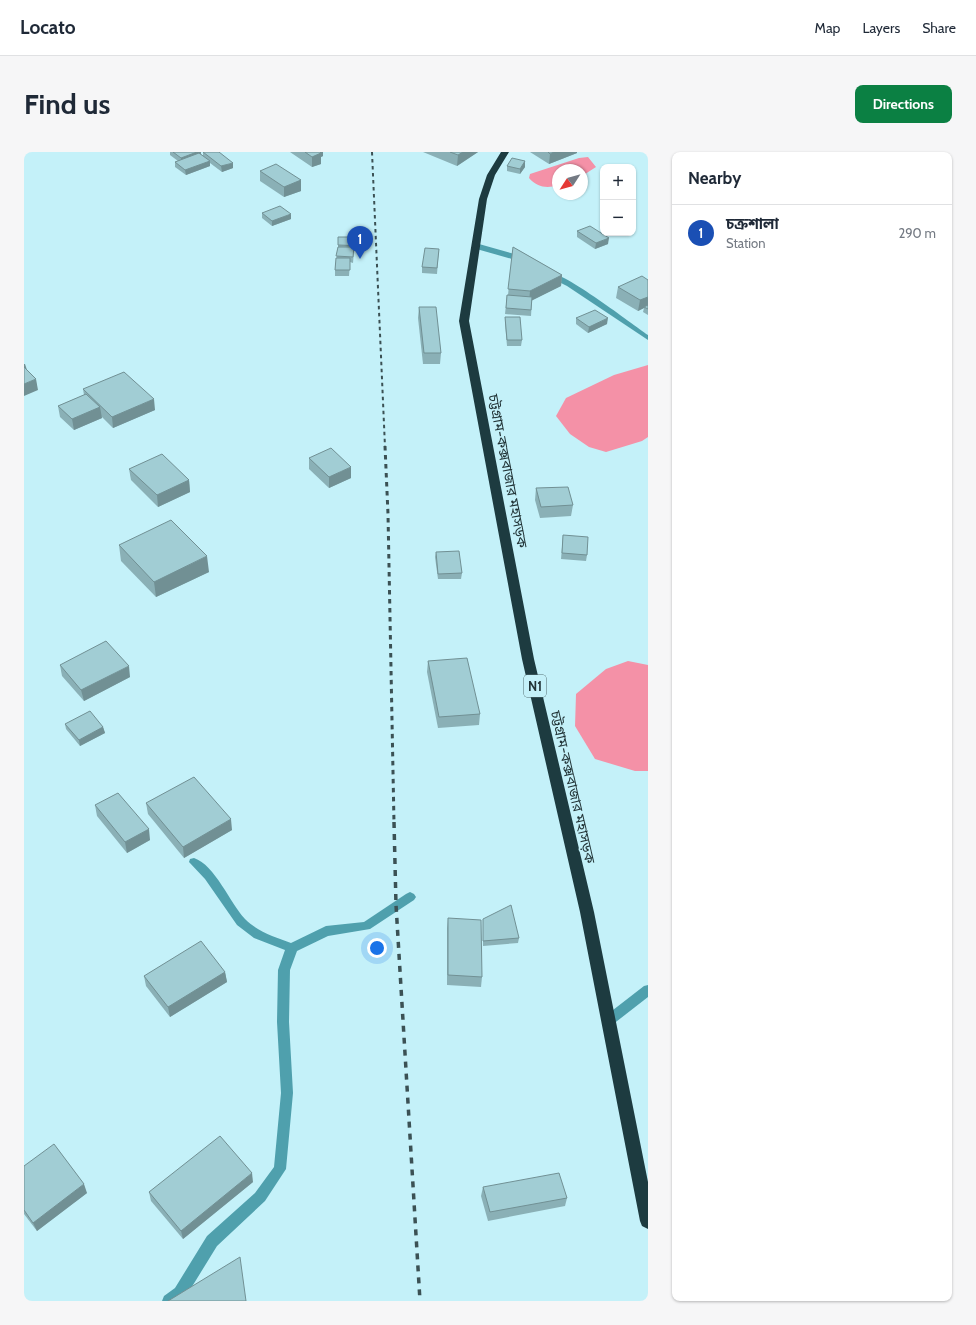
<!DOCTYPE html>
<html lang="en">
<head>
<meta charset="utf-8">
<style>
  :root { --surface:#fff; --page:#f6f6f7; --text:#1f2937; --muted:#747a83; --line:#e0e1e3; --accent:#0b8043 }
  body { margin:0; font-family:Cabin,"Noto Sans Bengali",sans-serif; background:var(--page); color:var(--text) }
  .controls { position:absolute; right:12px; top:12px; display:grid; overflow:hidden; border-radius:8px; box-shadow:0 1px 3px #0004 }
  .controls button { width:36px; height:36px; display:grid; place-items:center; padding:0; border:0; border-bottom:1px solid var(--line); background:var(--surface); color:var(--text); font:20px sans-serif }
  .compass { position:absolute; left:528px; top:12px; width:36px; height:36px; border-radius:50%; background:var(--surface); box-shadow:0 1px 3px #0004; rotate:234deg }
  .you { position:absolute; left:353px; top:796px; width:14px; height:14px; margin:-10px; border:3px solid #fff; border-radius:50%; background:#1a73e8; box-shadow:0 0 0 6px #1a73e833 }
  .badge { display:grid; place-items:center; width:26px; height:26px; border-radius:50%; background:var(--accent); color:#fff; font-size:13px; font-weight:700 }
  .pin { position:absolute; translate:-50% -33px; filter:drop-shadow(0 1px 2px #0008) }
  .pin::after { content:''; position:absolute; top:21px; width:14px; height:12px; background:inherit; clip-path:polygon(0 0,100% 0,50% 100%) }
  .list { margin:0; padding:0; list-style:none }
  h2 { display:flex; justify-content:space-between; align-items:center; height:52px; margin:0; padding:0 16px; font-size:17px }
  h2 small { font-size:13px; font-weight:400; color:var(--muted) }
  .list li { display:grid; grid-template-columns:26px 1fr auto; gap:12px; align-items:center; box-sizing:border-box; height:56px; padding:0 16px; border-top:1px solid var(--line) }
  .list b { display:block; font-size:15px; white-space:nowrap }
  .list p { margin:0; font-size:13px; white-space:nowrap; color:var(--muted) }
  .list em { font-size:13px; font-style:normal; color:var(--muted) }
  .map { position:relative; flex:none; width:624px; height:1149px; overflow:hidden; border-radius:8px }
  header { display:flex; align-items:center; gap:24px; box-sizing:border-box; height:56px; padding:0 20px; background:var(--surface); border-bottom:1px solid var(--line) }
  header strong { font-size:19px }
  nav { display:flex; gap:22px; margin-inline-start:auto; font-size:14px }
  .intro { display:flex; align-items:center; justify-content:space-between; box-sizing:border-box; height:96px; padding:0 24px }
  h1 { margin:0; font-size:28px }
  .button { padding:10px 18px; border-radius:8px; background:var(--accent); color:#fff; font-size:14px; font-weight:700 }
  main { display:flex; gap:24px; padding:0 24px }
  aside { flex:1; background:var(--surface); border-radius:8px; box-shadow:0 1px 3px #0004 }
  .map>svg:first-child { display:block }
</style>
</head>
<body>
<header>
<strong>Locato</strong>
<nav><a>Map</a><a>Layers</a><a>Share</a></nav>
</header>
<div class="intro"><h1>Find us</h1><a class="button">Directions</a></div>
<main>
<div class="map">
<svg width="624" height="1149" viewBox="0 0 624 1149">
  <rect width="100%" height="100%" fill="#c4f1f9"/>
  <g fill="#f491a7">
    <path d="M 564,5 L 572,15 L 558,24 L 558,18 L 534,18 L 534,33 C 523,37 513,35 505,26 L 506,22 L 555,6 Z"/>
    <polygon points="624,213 624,285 618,289 582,300 565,295 546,282 532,264 542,246 590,223"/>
    <polygon points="604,509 624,513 624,619 611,619 571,607 551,574 552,542 582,517"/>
  </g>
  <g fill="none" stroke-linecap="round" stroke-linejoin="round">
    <g fill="#4fa0ad" fill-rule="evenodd">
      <polygon points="449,92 455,92 494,103 503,109 499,111 488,107 449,96"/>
      <path d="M 523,120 C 538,118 608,172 624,183 L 624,188 L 543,134 L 523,124 Z"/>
      <path d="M 170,706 C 191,713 206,751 221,767 C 234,780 251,785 267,791 L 302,774 L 340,770 L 382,742 L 386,740 L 390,742 L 392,745 L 390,748 L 346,777 L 304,784 L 273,799 L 266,818 L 265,870 L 269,941 L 262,1017 L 241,1049 L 193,1094 L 161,1146 L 156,1149 L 138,1149 L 140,1144 L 151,1136 L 183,1084 L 231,1041 L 250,1015 L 257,941 L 253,870 L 254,818 L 261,798 L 230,786 L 213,773 L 181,727 L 165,710 L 166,707 Z"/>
      <polygon points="624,833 624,845 588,873 584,874 580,873 578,869 580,865 620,834"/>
    </g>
    <polygon fill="#1d3b40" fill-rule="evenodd" points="477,0 485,0 471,23 463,47 445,169 510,507 570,760 624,1030 624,1077 618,1074 616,1069 556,760 498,507 435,169 455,47 463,23"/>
    <polyline stroke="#3b5154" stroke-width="2" stroke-dasharray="3.5 3.5" stroke-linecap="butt" points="348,0 361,295"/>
    <polyline stroke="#3b5154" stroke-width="3" stroke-dasharray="4.5 4.5" stroke-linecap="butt" points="361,294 364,362 370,671"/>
    <polyline stroke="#3b5154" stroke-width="3.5" stroke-dasharray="6 6" stroke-linecap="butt" points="370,670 372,753 396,1149"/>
  </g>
  <g fill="#8ab0b6">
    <polygon points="146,0 177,0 177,2 179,4 179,0 209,16 198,20 186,11 186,14 162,23 151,15 151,10 154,9 146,3"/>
    <polygon points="266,0 299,0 299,4 297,5 297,12 288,15"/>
    <polygon points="399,0 454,0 433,14"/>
    <polygon points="506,0 553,0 553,1 525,12"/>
    <polygon points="501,9 501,15 496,22 483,19 483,14"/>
    <polygon points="236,19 277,28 277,39 260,45 236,29"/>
    <polygon points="238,61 267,67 248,74 238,66"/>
    <polygon points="553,79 584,92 571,97 553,85"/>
    <polygon points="314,85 342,85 342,99 330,99 329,111 326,110 325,124 311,124 311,118 314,95"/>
    <polygon points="489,95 538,123 537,134 508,148 507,164 481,162 483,143 484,143"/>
    <polygon points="415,97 413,122 398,121 398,115"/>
    <polygon points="624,128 624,163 619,160 620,156 614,159 592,146 594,135"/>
    <polygon points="395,155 417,201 416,212 399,212 394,166"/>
    <polygon points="481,165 498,188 497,194 483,194 481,171"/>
    <polygon points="552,166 583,172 564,181 552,172"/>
    <polygon points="59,237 131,258 89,276 77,264 78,266 50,278 36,265 34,254 60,243"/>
    <polygon points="285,306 327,326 305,336 285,317"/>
    <polygon points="105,317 165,328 166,340 134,355 107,328"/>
    <polygon points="512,336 549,353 547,364 516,366 511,348"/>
    <polygon points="539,383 563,403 562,409 537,407"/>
    <polygon points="95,393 185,420 132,445 97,409"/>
    <polygon points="412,400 438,421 437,427 414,427 411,405"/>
    <polygon points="404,509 456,562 455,573 414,576 403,520"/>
    <polygon points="36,513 106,525 60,549 38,524"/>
    <polygon points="41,572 79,575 81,581 56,594 42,577"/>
    <polygon points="122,651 208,678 160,706 124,662"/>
    <polygon points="71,653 126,688 103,701 73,664"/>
    <polygon points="424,766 458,825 457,835 423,833 423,776"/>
    <polygon points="459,767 495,786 494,791 459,794"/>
    <polygon points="201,820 203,830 146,865 122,834 120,824"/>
    <polygon points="0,1014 63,1041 13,1079 0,1062"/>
    <polygon points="229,1030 159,1087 127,1049 125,1040"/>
    <polygon points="459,1035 543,1046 541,1054 464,1069 457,1044"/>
  </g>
  <g fill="#719094">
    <polygon points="173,0 177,0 177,4 157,11 157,6"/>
    <polygon points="294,0 299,0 299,4 297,5 297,12 288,15 288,5"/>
    <polygon points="439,0 454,0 433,14 434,3"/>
    <polygon points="530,0 553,0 553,1 525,12 526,2"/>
    <polygon points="186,9 186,14 162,23 161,18"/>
    <polygon points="501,9 501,15 496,22 496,17"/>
    <polygon points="209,11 209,16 198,20 197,14"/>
    <polygon points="277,28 277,39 260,45 260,35"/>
    <polygon points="267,62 267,67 248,74 248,69"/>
    <polygon points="585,86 584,92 571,97 572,91"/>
    <polygon points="538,123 537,134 505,150 506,139"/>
    <polygon points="624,145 624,155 620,155 620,156 614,159 616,148"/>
    <polygon points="584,166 583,172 564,181 565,175"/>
    <polygon points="0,212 1,212 3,218 0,219"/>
    <polygon points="12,227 14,238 0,244 0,232"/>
    <polygon points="130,247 131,258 89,276 88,265"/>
    <polygon points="76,255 78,266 50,278 48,267"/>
    <polygon points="327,315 327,326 305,336 305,325"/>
    <polygon points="165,328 166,340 134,355 133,343"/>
    <polygon points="183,404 185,420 132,445 130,430"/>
    <polygon points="105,514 106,525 60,549 57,538"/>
    <polygon points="79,575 81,581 56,594 55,588"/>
    <polygon points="207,667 208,678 160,706 159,695"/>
    <polygon points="125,677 126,688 103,701 101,690"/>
    <polygon points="201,820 203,830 146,865 144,855"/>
    <polygon points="228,1021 229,1030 159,1087 157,1079"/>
    <polygon points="60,1032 63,1041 13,1079 9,1071"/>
  </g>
  <g fill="#a1cdd4" stroke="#719094">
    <polygon points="149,0 173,0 157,6"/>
    <polygon points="179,0 195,0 209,11 197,14"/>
    <polygon points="281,0 296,0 297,1 288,5"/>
    <polygon points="426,0 439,0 434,3"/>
    <polygon points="524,0 530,0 526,2"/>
    <polygon points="175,1 186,9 161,18 151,10"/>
    <polygon points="488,6 501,9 496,17 483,14"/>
    <polygon points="252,12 277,28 260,35 236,19"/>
    <polygon points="256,54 267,62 248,69 238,61"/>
    <polygon points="566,74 585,86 572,91 553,79"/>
    <polygon points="314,85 342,85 342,94 314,93"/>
    <polygon points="314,95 330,95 329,105 312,104"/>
    <polygon points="489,95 538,123 506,139 484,137"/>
    <polygon points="401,96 415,97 413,116 398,115"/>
    <polygon points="312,106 326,106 326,118 311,118"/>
    <polygon points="618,124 624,128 624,145 616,148 594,135"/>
    <polygon points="483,143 508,145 507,158 482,156"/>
    <polygon points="624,153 624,157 620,155"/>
    <polygon points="395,155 412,155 417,201 400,201"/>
    <polygon points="571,158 584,166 565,175 552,166"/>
    <polygon points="481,165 496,165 498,188 483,188"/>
    <polygon points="0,215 12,227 0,232"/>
    <polygon points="100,220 130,247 88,265 59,237"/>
    <polygon points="62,242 76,255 48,267 34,254"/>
    <polygon points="307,296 327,315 305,325 285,306"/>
    <polygon points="138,302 165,328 133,343 105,317"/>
    <polygon points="544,335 549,353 517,355 512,336"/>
    <polygon points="147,368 183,404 130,430 95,393"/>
    <polygon points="539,383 564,385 563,403 538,401"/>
    <polygon points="435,399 438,421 414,422 412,400"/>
    <polygon points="82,489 105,514 57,538 36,513"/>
    <polygon points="443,506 456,562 415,565 404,509"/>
    <polygon points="66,559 79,575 55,588 41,572"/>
    <polygon points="170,625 207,667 159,695 122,651"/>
    <polygon points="94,641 125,677 101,690 71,653"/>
    <polygon points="487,753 495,786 459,789 459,767"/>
    <polygon points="424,766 457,768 458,825 424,823"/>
    <polygon points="177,789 201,820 144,855 120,824"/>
    <polygon points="196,984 228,1021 157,1079 125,1040"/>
    <polygon points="30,992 60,1032 9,1071 0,1058 0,1014"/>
    <polygon points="535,1021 543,1046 466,1060 459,1035"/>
    <polygon points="216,1105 222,1149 144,1149"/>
  </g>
  <g text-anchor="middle" stroke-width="3.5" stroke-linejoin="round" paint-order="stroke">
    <rect fill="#c4f1f9" stroke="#536d71" stroke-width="1" x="500" y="523" width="22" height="22" rx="3"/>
    <g font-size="13" font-weight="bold" fill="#223437">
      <text x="511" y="539">N1</text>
    </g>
    <g font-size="14" fill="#223437" stroke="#c4f1f9">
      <text transform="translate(484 319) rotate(79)" y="5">চট্টগ্রাম-কক্সবাজার মহাসড়ক</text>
      <text transform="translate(549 635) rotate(77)" y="5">চট্টগ্রাম-কক্সবাজার মহাসড়ক</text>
    </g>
  </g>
</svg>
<div class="controls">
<button>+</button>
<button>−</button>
</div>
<svg class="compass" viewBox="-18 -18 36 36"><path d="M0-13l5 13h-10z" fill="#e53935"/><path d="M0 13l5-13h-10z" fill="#747a83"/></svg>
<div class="you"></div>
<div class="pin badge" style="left:336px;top:107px;background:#1a4fb4">1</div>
</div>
<aside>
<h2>Nearby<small></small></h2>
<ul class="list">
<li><span class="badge" style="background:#1a4fb4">1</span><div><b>চক্রশালা</b><p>Station</p></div><em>290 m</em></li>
</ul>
</aside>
</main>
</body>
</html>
